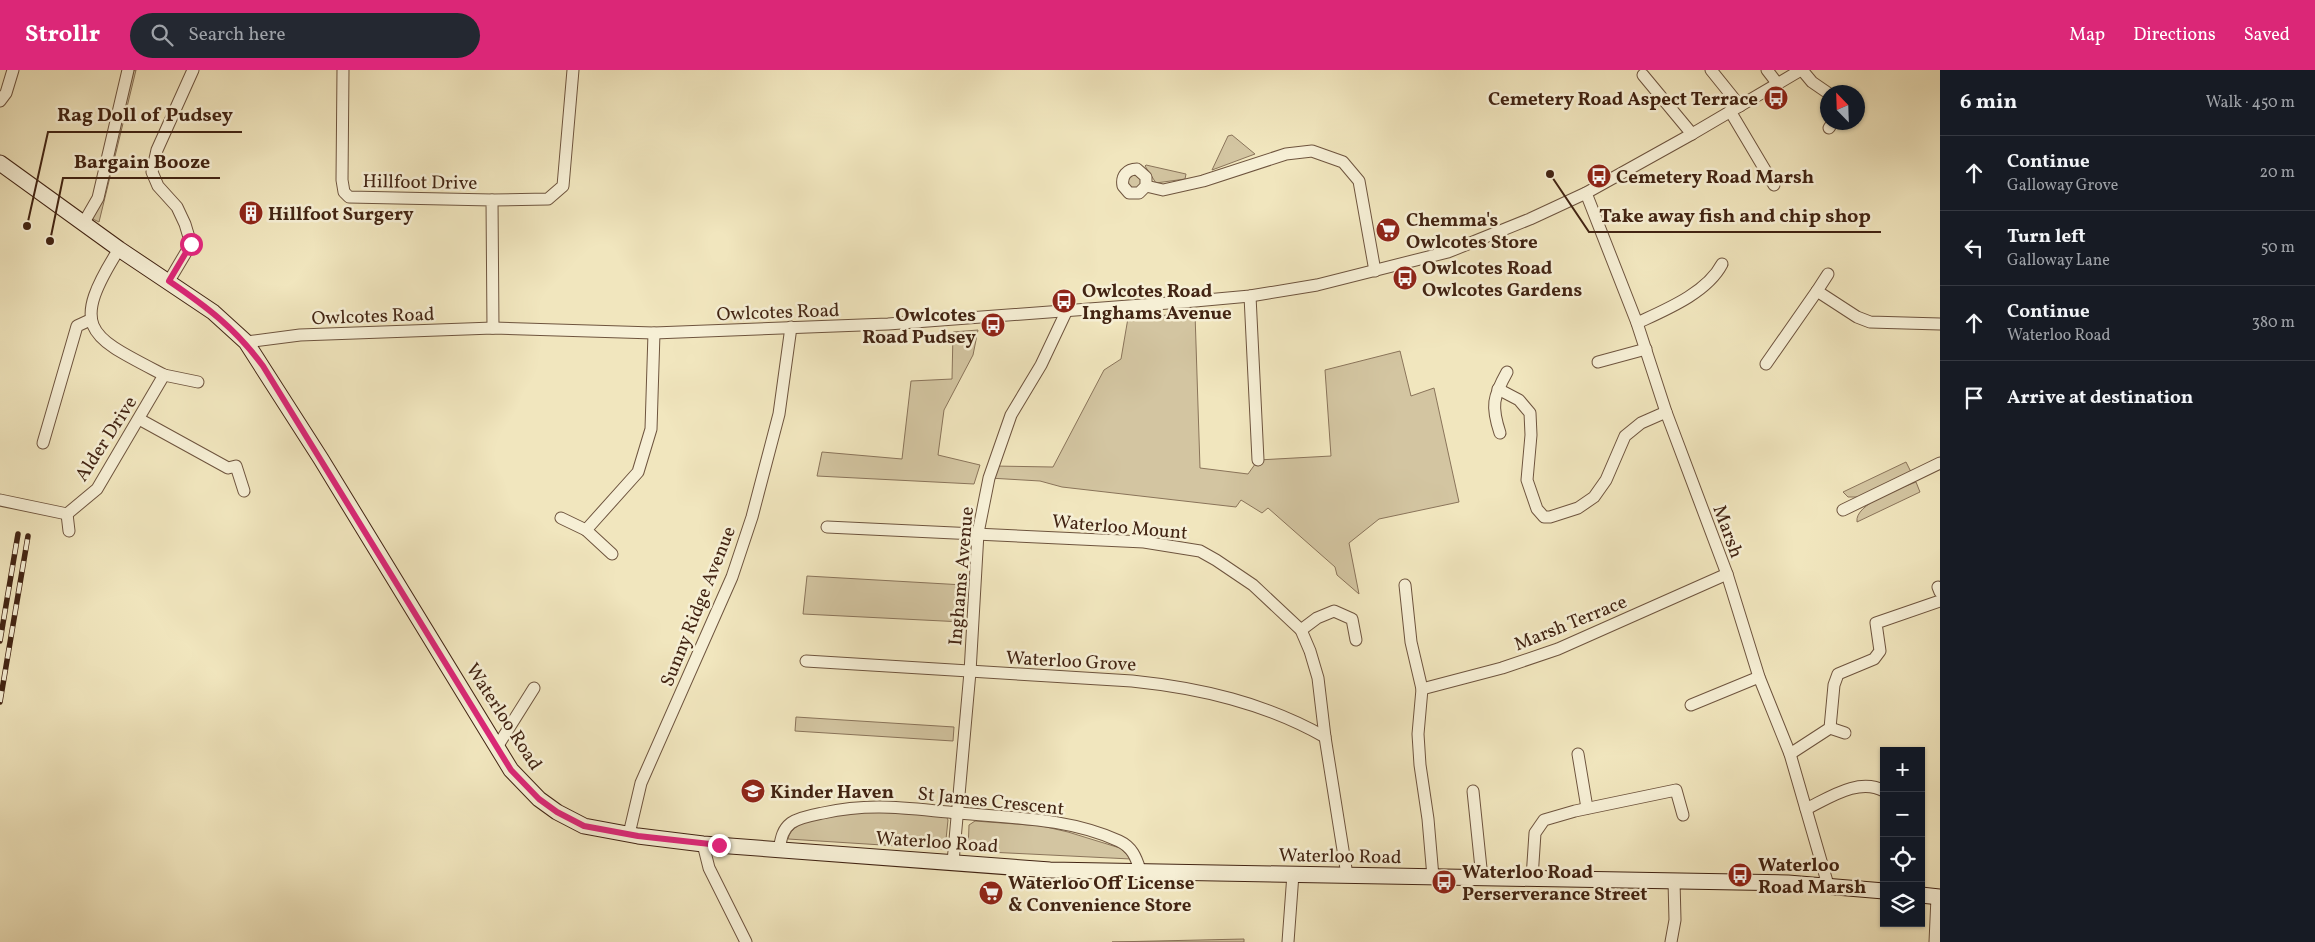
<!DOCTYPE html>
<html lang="en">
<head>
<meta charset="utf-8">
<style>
  :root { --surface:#171b24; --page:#242831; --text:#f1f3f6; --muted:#9ea1a6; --line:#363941; --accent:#db2777 }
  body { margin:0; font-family:Vollkorn,serif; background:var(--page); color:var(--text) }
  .controls { position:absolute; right:15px; bottom:15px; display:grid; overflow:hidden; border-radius:0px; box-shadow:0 1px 4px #0004 }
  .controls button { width:45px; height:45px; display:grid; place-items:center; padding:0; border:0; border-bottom:1px solid var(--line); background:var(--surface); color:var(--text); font:25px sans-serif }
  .compass { position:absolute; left:1820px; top:15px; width:45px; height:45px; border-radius:50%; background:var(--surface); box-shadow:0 1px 4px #0004; rotate:337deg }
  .stop { position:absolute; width:15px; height:15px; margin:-11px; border:4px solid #db2777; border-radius:50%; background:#fff }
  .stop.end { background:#db2777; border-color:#fff; box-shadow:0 1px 5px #0008 }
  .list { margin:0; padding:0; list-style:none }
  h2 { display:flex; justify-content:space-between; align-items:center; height:65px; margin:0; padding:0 20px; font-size:21px }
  h2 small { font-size:16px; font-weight:400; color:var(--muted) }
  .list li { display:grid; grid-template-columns:32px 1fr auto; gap:15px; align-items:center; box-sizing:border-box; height:75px; padding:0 20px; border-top:1px solid var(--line) }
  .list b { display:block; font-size:19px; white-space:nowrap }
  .list p { margin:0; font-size:16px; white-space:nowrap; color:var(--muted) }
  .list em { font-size:16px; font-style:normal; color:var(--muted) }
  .icon { flex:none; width:28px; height:28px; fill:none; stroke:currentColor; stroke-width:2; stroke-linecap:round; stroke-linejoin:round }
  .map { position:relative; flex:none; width:1940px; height:872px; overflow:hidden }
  header { display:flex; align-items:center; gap:30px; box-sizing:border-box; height:70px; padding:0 25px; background:var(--accent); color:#fff }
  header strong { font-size:24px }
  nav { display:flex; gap:28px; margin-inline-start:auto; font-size:18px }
  .search { width:350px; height:45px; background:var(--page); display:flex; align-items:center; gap:12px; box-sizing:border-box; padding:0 18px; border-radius:28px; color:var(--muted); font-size:19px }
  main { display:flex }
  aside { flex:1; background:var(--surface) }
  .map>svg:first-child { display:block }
</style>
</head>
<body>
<header>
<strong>Strollr</strong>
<div class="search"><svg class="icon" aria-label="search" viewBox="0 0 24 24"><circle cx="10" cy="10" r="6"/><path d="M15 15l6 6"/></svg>Search here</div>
<nav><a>Map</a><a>Directions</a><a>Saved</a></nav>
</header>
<main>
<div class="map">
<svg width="1940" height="872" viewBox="0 0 1940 872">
  <rect width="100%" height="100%" fill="#f1e6be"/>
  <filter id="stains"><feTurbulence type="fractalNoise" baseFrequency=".004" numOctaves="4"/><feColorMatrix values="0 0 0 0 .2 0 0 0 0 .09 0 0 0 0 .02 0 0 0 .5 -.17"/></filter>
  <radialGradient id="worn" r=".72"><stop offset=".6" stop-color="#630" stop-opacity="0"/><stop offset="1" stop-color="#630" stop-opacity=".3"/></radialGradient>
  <g fill="#d3c5a1" stroke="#8a745a">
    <polygon points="134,0 136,0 99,152 93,149 94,144"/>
    <polygon points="1232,65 1255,84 1212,100 1228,66"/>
    <polygon points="1146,95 1186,104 1185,109 1156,113 1145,96"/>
    <polygon points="1127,101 1146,107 1134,124 1123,106"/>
    <polygon points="1195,243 1200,398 1248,404 1258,390 1331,386 1325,300 1400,281 1411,326 1434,318 1459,432 1379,449 1349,473 1359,524 1337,505 1335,497 1268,438 1262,443 1241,430 1236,437 1062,417 1040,411 989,408 993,396 1053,397 1104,300 1121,289 1128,248"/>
    <polygon points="978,260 973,285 944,340 938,385 980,395 974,414 817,406 822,382 902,389 911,311 952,309 953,262"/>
    <polygon points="1906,392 1911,402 1858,427 1848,427 1843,422"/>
    <path d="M 1916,412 L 1920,422 L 1857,452 C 1854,434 1901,418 1916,412 Z"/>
    <polygon points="807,506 964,515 963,552 803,544"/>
    <polygon points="796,647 954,657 953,671 795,661"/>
    <path d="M 858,741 L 946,746 L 948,750 L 945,779 L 788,769 C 792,747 839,744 858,741 Z"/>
    <polygon points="975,751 1042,756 1068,762 1120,778 1131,789 968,781 969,755"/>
    <polygon points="1244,869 1244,872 1112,872"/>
  </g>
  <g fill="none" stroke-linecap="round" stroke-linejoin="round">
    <defs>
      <g id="minor">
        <polyline points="343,0 342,110 344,122 349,127 492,130 493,258"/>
        <polyline points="1711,0 1740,36"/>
        <polyline points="1767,0 1777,13"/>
        <polyline points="1802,0 1812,12 1828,23"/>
        <polyline points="1643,5 1692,64"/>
        <polyline points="0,31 6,23 13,0"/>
        <polyline points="1730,41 1774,115"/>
        <polyline points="1829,58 1833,52"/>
        <path d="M 1146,116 L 1139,123 L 1129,123 L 1123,116 C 1121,106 1127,99 1137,99 L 1146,107 L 1146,116 L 1163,120 L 1203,111 L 1286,84 L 1312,81 L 1343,92 L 1359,111 L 1375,201"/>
        <polyline points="1586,123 1637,253 1666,342 1727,504 1759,607 1790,684 1828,815"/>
        <polyline points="492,130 548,129 563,116 573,0"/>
        <polyline points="83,154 98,128 128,0"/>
        <polyline points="169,211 191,174 185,154 177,137 158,116 152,102 157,80 193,0"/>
        <polyline points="1817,221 1828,204"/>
        <polyline points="1250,226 1258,390"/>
        <path d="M 1637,253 C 1665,240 1707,223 1722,194"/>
        <polyline points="246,272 300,265 493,258 654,263 888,254 1195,231 1250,226 1317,215 1448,182 1530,149 1586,123 1692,64 1801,0"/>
        <polyline points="1598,292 1646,279"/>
        <polyline points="1766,294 1817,221 1857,247 1870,252 1940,254"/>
        <polyline points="164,305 198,312"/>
        <polyline points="1498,319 1519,330 1530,343 1531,365 1527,410 1537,439 1544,447 1550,447 1578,438 1594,427 1606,410 1625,366 1641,353 1666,342"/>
        <polyline points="139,349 228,398 236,396 244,421"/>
        <path d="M 1500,363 C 1491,336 1493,327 1507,302"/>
        <polyline points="43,373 77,256 90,250"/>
        <path d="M 0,430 L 67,444 L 97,419 L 164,305 C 89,266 68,260 119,179"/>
        <polyline points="1843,440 1940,393"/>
        <polyline points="67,444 69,461"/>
        <polyline points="561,448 586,460"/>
        <polyline points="827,457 1144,472 1200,481 1216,490 1253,515 1301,560 1310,581 1318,608 1325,667 1347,805"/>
        <polyline points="612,484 586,460 638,402 651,359 654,263"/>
        <polyline points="1405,515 1411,572 1422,619 1418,664 1420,695 1428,749 1433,807"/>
        <polyline points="1938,517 1940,522"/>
        <polyline points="1301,560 1317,548 1334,541 1352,549 1356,570"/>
        <path d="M 806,591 L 1132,611 C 1200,618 1265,633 1325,667"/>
        <polyline points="1422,619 1502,598 1558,579 1727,504"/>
        <polyline points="1691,635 1759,607"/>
        <polyline points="1830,658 1845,663"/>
        <polyline points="497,677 534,618"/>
        <polyline points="1578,684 1587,738"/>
        <polyline points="1790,684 1830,658 1834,615 1838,604 1874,589 1880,581 1876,553 1940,531"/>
        <polyline points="1473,721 1482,808"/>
        <path d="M 1806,739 C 1829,728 1859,707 1884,721"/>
        <polyline points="629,764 641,713 732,507 752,447 779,344 791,257"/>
        <polyline points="703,774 709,798 746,872"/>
        <path d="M 779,780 C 781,769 782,760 791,753 C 800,747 813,745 823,743 C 873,732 910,739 959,743 C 1012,748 1069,748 1119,771 C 1132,777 1136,787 1140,800"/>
        <polyline points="953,792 970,602 978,463 989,408 1011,345 1041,295 1067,240"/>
        <polyline points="1532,808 1535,763 1544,750 1575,741 1676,720 1683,745"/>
        <polyline points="1288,872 1293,804"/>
        <polyline points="1671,872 1675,850 1674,811"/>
        <polyline points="1935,872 1937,827"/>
      </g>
      <g id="secondary">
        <polyline points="0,93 119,179 213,242 246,272 321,389 511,700 539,729 557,742 584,756 638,766 703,774 1050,800 1788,813 1884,821"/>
        <polyline points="1921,825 1940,827"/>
      </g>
    </defs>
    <use href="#minor" stroke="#6e543e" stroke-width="13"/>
    <use href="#secondary" stroke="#422413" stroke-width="17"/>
    <use href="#minor" stroke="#f6efd5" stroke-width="11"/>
    <use href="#secondary" stroke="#f6efd5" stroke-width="15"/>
    <defs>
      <g id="rail">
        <polyline points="0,571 18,464"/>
        <polyline points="0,632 28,466"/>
      </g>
    </defs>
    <use href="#rail" stroke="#422413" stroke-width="5.5"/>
    <use href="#rail" stroke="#f6efd5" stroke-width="4" stroke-dasharray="11" stroke-linecap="butt"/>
  </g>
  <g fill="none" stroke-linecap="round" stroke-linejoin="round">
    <path stroke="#db2777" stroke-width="6" d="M 191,174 L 169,211 C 207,237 235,258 263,296 L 511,700 L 539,729 L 557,742 L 584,756 L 638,766 L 719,775"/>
  </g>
  <defs>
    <symbol id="bus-disc" viewBox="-11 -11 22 22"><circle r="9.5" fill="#8f2418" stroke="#f6efd5"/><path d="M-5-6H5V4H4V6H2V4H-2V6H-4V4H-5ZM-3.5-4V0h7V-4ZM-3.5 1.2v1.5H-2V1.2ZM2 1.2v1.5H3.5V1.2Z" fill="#fff"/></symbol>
    <symbol id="building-disc" viewBox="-11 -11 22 22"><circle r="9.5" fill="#8f2418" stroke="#f6efd5"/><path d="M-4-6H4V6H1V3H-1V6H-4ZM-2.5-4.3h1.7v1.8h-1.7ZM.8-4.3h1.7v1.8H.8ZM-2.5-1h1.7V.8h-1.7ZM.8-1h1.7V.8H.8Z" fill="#fff"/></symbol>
    <symbol id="supermarket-disc" viewBox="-11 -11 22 22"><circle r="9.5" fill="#8f2418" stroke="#f6efd5"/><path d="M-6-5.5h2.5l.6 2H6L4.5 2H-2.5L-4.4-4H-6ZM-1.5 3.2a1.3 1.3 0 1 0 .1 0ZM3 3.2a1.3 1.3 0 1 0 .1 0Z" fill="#fff"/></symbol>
    <symbol id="school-disc" viewBox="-11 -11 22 22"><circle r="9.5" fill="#8f2418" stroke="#f6efd5"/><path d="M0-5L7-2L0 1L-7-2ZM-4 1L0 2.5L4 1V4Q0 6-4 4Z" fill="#fff"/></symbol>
  </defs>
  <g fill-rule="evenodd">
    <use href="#bus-disc" x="1762" y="14" width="28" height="28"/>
    <use href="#bus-disc" x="1585" y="92" width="28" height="28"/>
    <use href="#building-disc" x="237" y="129" width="28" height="28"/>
    <use href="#supermarket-disc" x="1374" y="146" width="28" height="28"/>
    <use href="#bus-disc" x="1391" y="194" width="28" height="28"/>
    <use href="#bus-disc" x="1050" y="217" width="28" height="28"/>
    <use href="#bus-disc" x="979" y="241" width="28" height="28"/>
    <use href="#school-disc" x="739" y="707" width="28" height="28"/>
    <use href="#bus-disc" x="1726" y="791" width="28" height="28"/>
    <use href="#bus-disc" x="1430" y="798" width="28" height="28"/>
    <use href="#supermarket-disc" x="977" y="809" width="28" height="28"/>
  </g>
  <g text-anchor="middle" stroke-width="5" stroke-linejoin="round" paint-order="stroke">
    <g font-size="19" font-weight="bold" fill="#422413" stroke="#f6efd5" text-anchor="start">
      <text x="1758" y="35" text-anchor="end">Cemetery Road Aspect Terrace</text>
      <text x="1616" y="113">Cemetery Road Marsh</text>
      <text x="268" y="150">Hillfoot Surgery</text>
      <text x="1406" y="156">Chemma's<tspan x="1406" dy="22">Owlcotes Store</tspan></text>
      <text x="1422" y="204">Owlcotes Road<tspan x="1422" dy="22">Owlcotes Gardens</tspan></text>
      <text x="1082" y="227">Owlcotes Road<tspan x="1082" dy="22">Inghams Avenue</tspan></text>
      <text x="976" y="251" text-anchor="end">Owlcotes<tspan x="976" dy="22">Road Pudsey</tspan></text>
      <text x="770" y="728">Kinder Haven</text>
      <text x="1758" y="801">Waterloo<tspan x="1758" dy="22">Road Marsh</tspan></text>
      <text x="1462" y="808">Waterloo Road<tspan x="1462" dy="22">Perserverance Street</tspan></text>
      <text x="1008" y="819">Waterloo Off License<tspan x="1008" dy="22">&amp; Convenience Store</tspan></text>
    </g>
    <g font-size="19" fill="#422413" stroke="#f6efd5">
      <text transform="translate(420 111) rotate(1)" y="7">Hillfoot Drive</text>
      <text transform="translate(778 241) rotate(-2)" y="7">Owlcotes Road</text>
      <text transform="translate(373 245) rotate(-2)" y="7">Owlcotes Road</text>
      <text transform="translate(105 368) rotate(-57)" y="7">Alder Drive</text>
      <text transform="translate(1120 456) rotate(5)" y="7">Waterloo Mount</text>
      <text transform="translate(1729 461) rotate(70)" y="7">Marsh</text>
      <text transform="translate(960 506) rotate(-85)" y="7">Inghams Avenue</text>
      <text transform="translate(697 536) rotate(-68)" y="7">Sunny Ridge Avenue</text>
      <text transform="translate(1570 552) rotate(-22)" y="7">Marsh Terrace</text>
      <text transform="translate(1071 590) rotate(3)" y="7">Waterloo Grove</text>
      <text transform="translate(505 646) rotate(57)" y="7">Waterloo Road</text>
      <text transform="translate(991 730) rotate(6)" y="7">St James Crescent</text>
      <text transform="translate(937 771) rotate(4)" y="7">Waterloo Road</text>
      <text transform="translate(1340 785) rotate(1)" y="7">Waterloo Road</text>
    </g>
  </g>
  <path fill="none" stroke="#422413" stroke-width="2" d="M27 156L48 62H242M50 171L63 108H220M1550 104L1589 162H1881"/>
  <g fill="#422413" stroke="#f6efd5" stroke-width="2">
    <circle cx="27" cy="156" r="5"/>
    <circle cx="50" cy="171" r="5"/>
    <circle cx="1550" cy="104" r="5"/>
  </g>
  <g font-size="20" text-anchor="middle" font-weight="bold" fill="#422413" stroke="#f6efd5" stroke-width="5" stroke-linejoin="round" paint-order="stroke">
    <text x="145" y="51">Rag Doll of Pudsey</text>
    <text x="142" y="98">Bargain Booze</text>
    <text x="1735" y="152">Take away fish and chip shop</text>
  </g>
  <rect width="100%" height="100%" filter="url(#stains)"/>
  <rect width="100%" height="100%" fill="url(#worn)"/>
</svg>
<div class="controls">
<button>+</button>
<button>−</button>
<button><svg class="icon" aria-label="locate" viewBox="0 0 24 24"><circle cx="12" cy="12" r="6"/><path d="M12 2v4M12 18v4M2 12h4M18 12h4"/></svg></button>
<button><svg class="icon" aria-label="layers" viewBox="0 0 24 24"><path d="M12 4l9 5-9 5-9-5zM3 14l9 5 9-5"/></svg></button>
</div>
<svg class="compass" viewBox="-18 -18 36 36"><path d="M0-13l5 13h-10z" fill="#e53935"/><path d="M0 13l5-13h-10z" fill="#9ea1a6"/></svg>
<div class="stop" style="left:191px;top:174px"></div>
<div class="stop end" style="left:719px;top:775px"></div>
</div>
<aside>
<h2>6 min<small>Walk · 450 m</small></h2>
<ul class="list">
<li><svg class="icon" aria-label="ahead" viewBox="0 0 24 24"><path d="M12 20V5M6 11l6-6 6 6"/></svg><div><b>Continue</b><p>Galloway Grove</p></div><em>20 m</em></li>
<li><svg class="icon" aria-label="left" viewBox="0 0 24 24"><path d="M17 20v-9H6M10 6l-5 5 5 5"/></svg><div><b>Turn left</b><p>Galloway Lane</p></div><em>50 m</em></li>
<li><svg class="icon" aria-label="ahead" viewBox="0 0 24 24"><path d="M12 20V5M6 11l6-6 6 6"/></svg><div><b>Continue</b><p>Waterloo Road</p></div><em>380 m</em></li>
<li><svg class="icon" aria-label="arrive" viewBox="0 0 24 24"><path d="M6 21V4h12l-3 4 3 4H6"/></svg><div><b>Arrive at destination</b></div></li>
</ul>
</aside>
</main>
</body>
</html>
